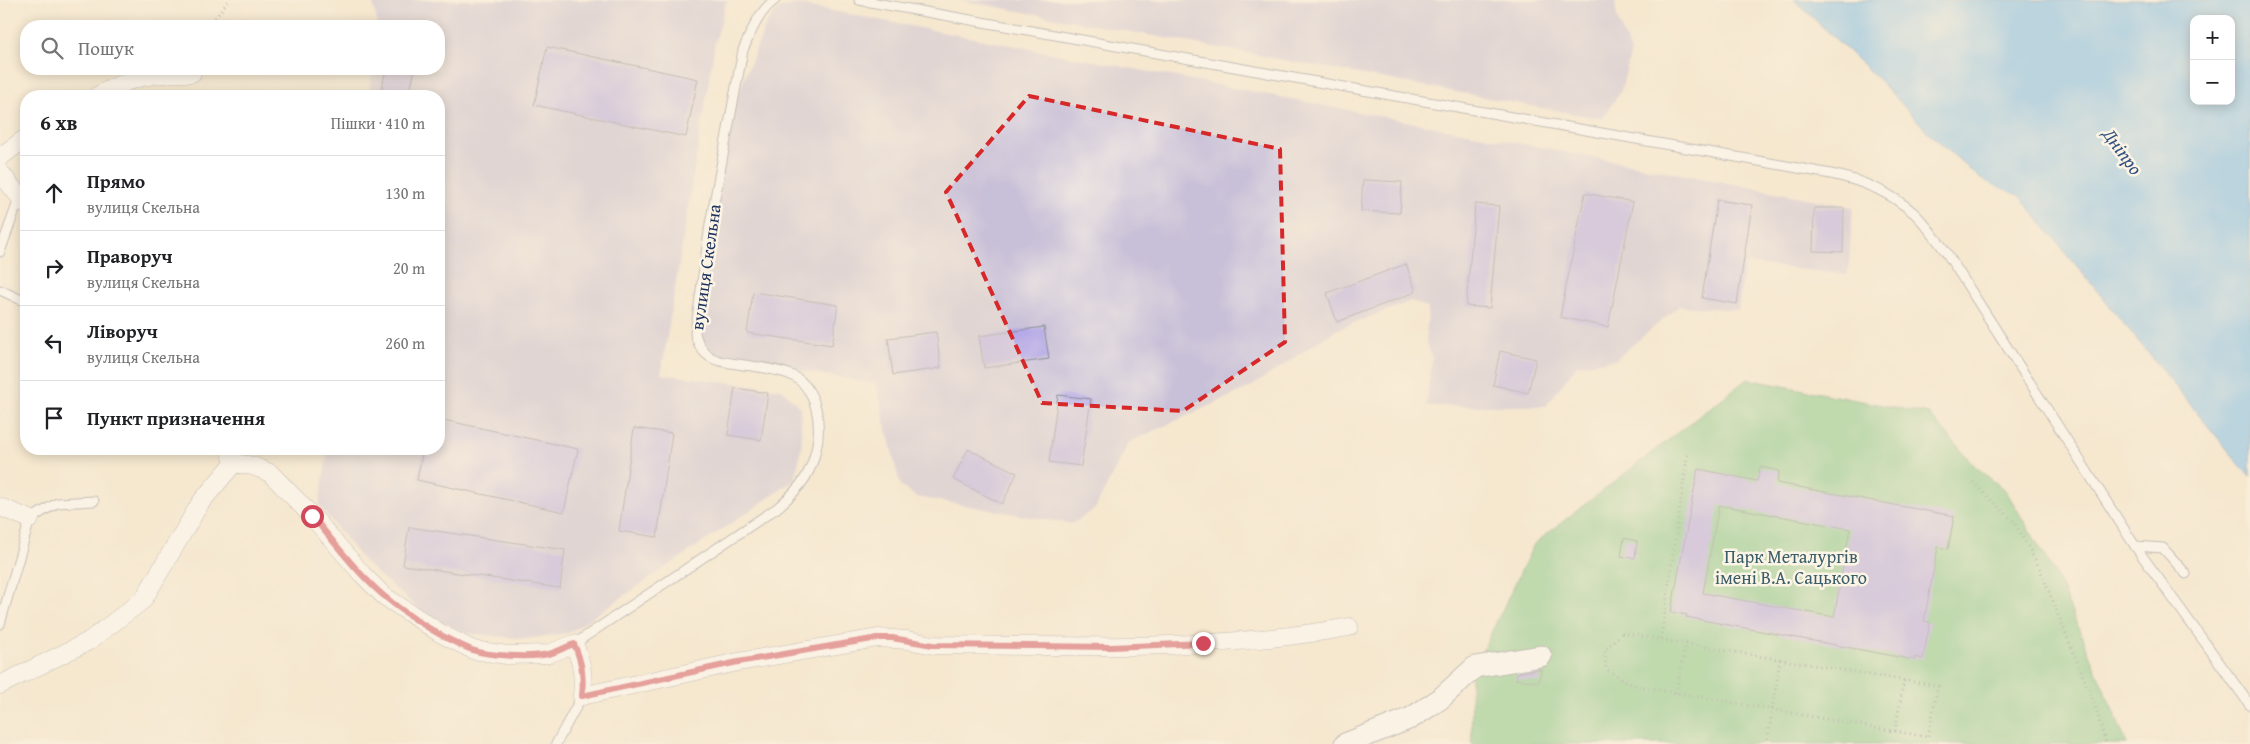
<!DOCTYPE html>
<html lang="uk">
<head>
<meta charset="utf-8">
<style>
  :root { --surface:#fff; --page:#f6f6f6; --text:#202124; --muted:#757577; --line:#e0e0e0 }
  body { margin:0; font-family:"Gentium Book Plus",serif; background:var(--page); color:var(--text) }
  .controls { position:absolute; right:15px; top:15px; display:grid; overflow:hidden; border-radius:10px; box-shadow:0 2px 12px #0003 }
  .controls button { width:45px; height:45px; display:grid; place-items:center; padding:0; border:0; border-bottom:1px solid var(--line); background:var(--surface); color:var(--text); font:25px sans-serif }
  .stop { position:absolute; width:15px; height:15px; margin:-11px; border:4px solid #d1495b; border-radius:50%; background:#fff }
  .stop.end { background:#d1495b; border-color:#fff; box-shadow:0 1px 5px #0008 }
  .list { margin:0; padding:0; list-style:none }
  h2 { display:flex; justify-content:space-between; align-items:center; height:65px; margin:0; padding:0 20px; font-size:21px }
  h2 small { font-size:16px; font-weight:400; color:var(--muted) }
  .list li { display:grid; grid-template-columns:32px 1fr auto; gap:15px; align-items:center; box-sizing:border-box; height:75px; padding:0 20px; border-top:1px solid var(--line) }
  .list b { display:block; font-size:19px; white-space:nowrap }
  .list p { margin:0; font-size:16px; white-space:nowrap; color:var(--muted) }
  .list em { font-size:16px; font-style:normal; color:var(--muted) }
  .icon { flex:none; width:28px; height:28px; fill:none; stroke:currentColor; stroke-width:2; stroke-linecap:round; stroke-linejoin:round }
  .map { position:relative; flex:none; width:2250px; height:744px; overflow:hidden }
  .search { position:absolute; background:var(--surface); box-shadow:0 2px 12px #0003; left:20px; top:20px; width:425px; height:55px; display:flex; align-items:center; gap:12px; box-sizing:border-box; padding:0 18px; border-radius:20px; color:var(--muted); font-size:19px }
  .panel { position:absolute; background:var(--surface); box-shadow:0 2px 12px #0003; left:20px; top:90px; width:425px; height:365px; border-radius:20px }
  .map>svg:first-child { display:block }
</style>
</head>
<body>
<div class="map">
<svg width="2250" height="744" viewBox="0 0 2250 744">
  <rect width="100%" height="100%" fill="#fcf5e5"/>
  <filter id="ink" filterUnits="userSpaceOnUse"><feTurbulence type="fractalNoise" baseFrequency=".02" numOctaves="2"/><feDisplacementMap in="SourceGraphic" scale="10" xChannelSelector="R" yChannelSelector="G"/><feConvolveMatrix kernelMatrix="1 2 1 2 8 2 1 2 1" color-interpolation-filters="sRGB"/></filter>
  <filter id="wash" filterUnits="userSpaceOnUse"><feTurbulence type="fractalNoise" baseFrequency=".0096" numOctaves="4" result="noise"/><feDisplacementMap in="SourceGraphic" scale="20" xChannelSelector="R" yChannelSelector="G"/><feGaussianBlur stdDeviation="1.12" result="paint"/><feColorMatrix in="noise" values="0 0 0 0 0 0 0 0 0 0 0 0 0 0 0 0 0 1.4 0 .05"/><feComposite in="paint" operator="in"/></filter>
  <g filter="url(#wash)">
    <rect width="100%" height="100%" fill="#f6e8cf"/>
    <g fill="#c8bfd8">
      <polygon points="372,0 727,0 715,43 661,374 782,389 800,407 802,446 795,480 569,633 525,639 466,633 420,610 364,562 319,505 328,449 439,449 439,96 368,96 373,69 439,69 439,26 378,26"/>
      <polygon points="959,0 1615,0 1617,18 1631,52 1621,91 1602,119"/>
      <polygon points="796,4 1853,207 1848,275 1745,263 1738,310 1679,306 1615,360 1577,365 1546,406 1426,406 1432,359 1426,340 1428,308 1411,301 1334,331 1251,387 1129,442 1095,509 1072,524 916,497 900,485 876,384 711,355 694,340 731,112 766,24 778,9"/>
    </g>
    <polygon fill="#7ec784" stroke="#4c7b71" points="1747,379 1929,414 1976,467 2006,491 2056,575 2127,744 1472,744 1471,675 1534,544"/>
    <path fill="#77bdef" stroke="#4976a6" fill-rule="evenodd" d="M 1794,0 L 2250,0 L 2250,477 L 2019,196 L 1982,180 L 1932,136 L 1879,80 ZM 2194,19 L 2231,19 L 2231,101 L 2194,101 Z"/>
    <polygon fill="#f6e8cf" points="1982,180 2019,196 2250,480 2017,198 1980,182"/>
    <g id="blocks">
      <g fill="#b3a7e7" fill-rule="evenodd">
        <polygon points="547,47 698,79 686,137 534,105"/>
        <polygon points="386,69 415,69 409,96 380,96"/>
        <polygon points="1363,180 1402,182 1400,213 1361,211"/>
        <polygon points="1585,193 1633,202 1608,327 1560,317"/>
        <polygon points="1717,200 1752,205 1737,304 1702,298"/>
        <polygon points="1475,204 1499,206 1490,308 1466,306"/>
        <polygon points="1814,208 1844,208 1843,252 1813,251"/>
        <polygon points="1406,264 1416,292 1337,322 1327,293"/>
        <polygon points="753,292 838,305 832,345 747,333"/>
        <polygon points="1044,327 1049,359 984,368 979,336"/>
        <polygon points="936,332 941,368 893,375 888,338"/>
        <polygon points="1500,351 1536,359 1528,393 1493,385"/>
        <polygon points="735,388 768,393 761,440 728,435"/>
        <polygon points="1058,395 1091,399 1081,466 1049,462"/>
        <polygon points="439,419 578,449 564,512 417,480 423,449 439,449"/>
        <polygon points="634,428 672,433 657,537 619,531"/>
        <polygon points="968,449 1017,473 1002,504 953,479"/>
        <path d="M 1760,467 L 1779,471 L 1777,483 L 1954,516 L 1948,549 L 1938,547 L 1924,621 L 1930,622 L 1923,659 L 1915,657 L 1915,660 L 1686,617 L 1687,615 L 1671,612 L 1698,469 L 1757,481 ZM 1719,505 L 1850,529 L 1834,617 L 1703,593 Z"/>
        <polygon points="409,527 565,550 560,588 403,565"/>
        <polygon points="1624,538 1637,541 1635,558 1621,556"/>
        <polygon points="1541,669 1539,682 1516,679 1517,673"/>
      </g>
    </g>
  </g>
  <g filter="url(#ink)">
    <use href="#blocks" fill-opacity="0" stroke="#888c96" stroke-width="1"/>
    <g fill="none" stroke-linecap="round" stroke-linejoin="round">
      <defs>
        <g id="service">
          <path d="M 859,0 L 1831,174 C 1861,180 1891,193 1914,213 C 1926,224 1936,239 1946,252 L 2135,546 L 2250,705"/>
          <polyline points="0,252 20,196"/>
          <polyline points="0,290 26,302"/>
          <polyline points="2135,546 2163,548 2186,574"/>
          <polyline points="0,624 30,519 57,503 94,501"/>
          <path d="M 574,644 L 777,508 C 802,487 814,471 818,438 C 820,415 814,385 791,375 C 775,368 755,367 738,364 C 730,363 719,362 712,358 C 702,353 698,344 695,334 L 710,224 L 743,50 C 751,32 759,11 775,0"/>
          <polyline points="556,744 582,696"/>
        </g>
        <g id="minor">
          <path d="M 97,96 C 132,76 152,73 192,73"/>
          <polyline points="0,157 26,138"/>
          <polyline points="0,172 26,205"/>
          <polyline points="230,449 234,463"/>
          <polyline points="0,507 30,519"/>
          <path d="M 0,685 L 89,641 L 143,600 L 201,502 L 234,463 L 253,466 L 270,473 L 312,516 L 362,574 L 384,596 L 440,633 L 473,650 L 507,655 L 548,654 L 574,644 C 582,662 584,676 582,696 L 738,662 L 878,638 L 907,640 L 933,645 C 1072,646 1212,652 1349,627"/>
        </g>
        <polyline id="tertiary" points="1345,744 1411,718 1425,709 1440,699 1475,667 1541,656"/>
      </defs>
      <use href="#service" stroke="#888c96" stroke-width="11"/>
      <use href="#minor" stroke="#888c96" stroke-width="19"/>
      <use href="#tertiary" stroke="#888c96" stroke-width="23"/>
      <g stroke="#888c96" stroke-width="3" stroke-dasharray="1 4" stroke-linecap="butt">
        <polyline points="209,26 229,0"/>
        <polyline points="1973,482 2015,523 2039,567 2095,706 2106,744"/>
        <polygon points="1622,633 1938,686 1928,737 1632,685 1606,669 1605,650"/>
        <polyline points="1661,639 1688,451"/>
        <polyline points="1676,693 1686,643"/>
        <polyline points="1895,731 1904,680"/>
        <polyline points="1767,744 1780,659"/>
      </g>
      <use href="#service" stroke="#fff" stroke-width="9"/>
      <use href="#minor" stroke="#fff" stroke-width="18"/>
      <use href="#tertiary" stroke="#fff" stroke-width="21"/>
    </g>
  </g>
  <g fill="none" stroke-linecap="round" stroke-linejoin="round" filter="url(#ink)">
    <path stroke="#d1495b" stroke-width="6" d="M 312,516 C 335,543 357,573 384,596 C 409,617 442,638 472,650 C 489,656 530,658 548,654 C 557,652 565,647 574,644 C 582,662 584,676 582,696 L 738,662 L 878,638 L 892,638 L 933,645 L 1111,647 L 1203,643"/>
  </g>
  <path d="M0 0H2250V744H0ZM 1029,96 L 1280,149 L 1285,342 L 1183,411 L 1042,403 L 946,192 Z" fill="#f6e8cf" fill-opacity=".55" fill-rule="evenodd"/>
  <path fill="none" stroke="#d62828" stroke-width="4" stroke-dasharray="10 6" stroke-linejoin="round" d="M 1029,96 L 1280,149 L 1285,342 L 1183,411 L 1042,403 L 946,192 Z"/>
  <g text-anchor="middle" stroke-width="5" stroke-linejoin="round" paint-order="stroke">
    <g font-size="18" fill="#1b2f5e" stroke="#fcf5e5">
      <text transform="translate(706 267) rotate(-82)" y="6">вулиця Скельна</text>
    </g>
    <g font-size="18" fill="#395d69" stroke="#fcf5e5">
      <text x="1791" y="563">Парк Металургів<tspan x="1791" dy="21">імені В.А. Сацького</tspan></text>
    </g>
    <g font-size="19" font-style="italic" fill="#325282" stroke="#fcf5e5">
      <text transform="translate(2123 151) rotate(54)" y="7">Дніпро</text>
    </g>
  </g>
</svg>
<div class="controls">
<button>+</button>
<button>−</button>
</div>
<div class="stop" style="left:312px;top:516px"></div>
<div class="stop end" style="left:1203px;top:643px"></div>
<div class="search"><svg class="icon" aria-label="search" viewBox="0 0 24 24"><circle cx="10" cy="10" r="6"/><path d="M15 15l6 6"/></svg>Пошук</div>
<section class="panel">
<h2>6 хв<small>Пішки · 410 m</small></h2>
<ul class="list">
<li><svg class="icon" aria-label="ahead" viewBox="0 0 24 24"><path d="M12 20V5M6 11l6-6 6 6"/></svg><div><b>Прямо</b><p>вулиця Скельна</p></div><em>130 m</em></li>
<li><svg class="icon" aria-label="right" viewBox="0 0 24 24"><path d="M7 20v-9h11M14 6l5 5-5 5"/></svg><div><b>Праворуч</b><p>вулиця Скельна</p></div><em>20 m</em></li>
<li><svg class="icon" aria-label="left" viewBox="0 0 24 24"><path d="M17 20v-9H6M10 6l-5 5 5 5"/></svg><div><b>Ліворуч</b><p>вулиця Скельна</p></div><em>260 m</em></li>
<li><svg class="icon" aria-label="arrive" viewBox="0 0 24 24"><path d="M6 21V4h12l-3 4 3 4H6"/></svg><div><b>Пункт призначення</b></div></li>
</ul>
</section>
</div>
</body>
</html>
